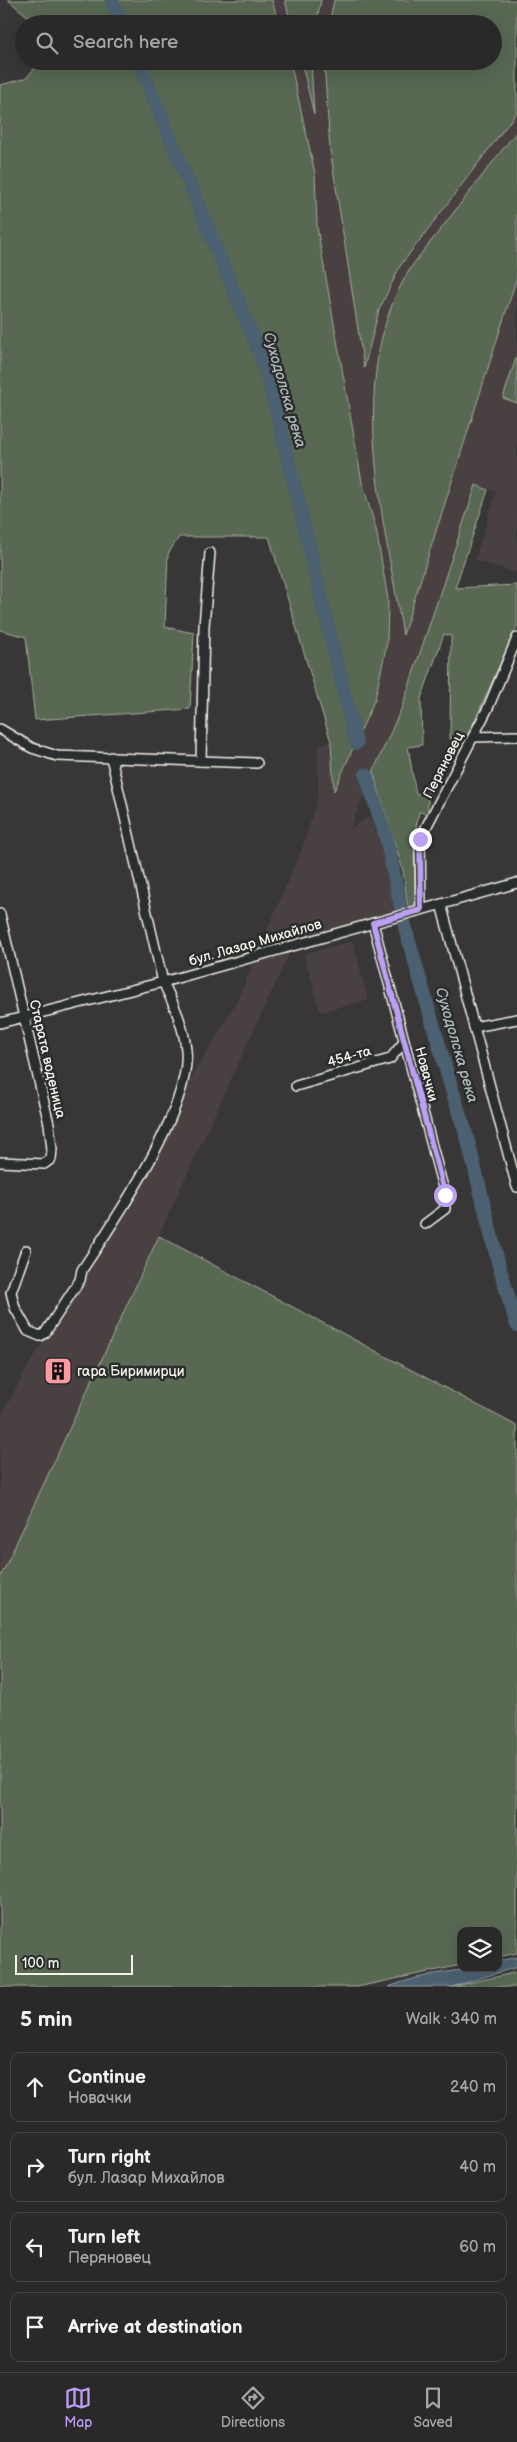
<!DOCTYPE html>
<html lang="en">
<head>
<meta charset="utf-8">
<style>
  :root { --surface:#2a2829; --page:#323031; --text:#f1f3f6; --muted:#a5a6a8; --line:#464446; --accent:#bca0f2 }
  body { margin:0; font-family:"Balsamiq Sans",sans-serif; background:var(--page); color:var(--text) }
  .controls { position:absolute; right:15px; bottom:15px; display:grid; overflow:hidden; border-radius:10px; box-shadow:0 5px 20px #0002 }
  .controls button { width:45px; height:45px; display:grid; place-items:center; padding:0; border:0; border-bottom:1px solid var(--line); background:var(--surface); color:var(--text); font:25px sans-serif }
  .scale { position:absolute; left:15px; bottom:12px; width:118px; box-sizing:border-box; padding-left:5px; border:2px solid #f4f1e8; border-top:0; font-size:14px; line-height:18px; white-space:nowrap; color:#f4f1e8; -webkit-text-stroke:4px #2a2d2e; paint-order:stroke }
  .stop { position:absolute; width:15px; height:15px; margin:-11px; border:4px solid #bca0f2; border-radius:50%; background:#fff }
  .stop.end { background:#bca0f2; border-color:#fff; box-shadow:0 1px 5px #0008 }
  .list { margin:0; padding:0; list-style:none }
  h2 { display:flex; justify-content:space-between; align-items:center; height:65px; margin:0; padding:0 20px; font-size:21px }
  h2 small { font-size:16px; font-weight:400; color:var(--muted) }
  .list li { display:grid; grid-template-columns:32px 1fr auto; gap:15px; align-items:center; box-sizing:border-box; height:70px; margin:0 10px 10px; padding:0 10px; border:1px solid var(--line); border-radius:10px }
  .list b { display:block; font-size:19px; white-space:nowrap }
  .list p { margin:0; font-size:16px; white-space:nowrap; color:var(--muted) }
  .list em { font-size:16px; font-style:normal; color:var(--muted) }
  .icon { flex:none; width:28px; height:28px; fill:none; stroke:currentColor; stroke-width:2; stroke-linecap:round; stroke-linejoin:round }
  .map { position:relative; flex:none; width:517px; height:1987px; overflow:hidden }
  .search { position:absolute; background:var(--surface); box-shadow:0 5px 20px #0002; left:15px; right:15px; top:15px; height:55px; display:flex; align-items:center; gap:12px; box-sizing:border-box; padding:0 18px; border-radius:28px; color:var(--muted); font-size:19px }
  .sheet { height:385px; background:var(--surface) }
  nav { display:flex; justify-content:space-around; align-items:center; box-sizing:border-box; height:70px; border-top:1px solid var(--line); background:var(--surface); font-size:14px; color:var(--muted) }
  nav a { display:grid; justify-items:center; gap:2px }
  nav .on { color:var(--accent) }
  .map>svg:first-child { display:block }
</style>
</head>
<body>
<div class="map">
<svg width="517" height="1987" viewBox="0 0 517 1987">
  <rect width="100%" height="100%" fill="#383637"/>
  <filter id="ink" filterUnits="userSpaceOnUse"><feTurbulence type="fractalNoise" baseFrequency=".02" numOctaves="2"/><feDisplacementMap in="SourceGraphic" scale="10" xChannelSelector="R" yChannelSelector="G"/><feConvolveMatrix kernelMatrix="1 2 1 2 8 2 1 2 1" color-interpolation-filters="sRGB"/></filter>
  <g filter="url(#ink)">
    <g fill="#484142">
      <polygon points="272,0 285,0 291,24 279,24"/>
      <polygon points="321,0 334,0 329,24 316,24"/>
      <polygon points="290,61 301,61 313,111 311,61 324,61 364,366 379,310 400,266 517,112 517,131 412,267 387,317 377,357 373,402 377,471 403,634 517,277 517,355 503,398 517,403 517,573 475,560 496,492 476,485 402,707 373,772 350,829 370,816 385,856 395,916 308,941 303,924 0,1578 0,1418 28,1366 141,1186 194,1073 237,1001 303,846 318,797 318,746 331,742 335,790 375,699 387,643 388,599 376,529 362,482 317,227 315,173"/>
      <polygon points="353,941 368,1000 320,1012 304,954"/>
    </g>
    <g fill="#596852" stroke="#a6ac9d">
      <polygon points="8,0 272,0 279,24 37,24"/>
      <polygon points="285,0 321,0 316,24 291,24"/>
      <polygon points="334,0 517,0 517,112 400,266 379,310 364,368 330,149 324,61 493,61 493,24 329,24"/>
      <polygon points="41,61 290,61 315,173 317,227 362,482 376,529 388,599 387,643 375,699 334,791 331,742 269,537 179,537 168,554 165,627 194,633 190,709 35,720 26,637 0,630 0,85 26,78"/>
      <polygon points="301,61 311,61 314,114"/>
      <path d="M 517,131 L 517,277 L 403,635 C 384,519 343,372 412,266 C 423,250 436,236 447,221 C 470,191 494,161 517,131 Z"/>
      <polygon points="517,355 517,403 503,398"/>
      <polygon points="476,485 488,490 455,588 517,585 517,626 467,738 450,739 451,636 444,634 421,699 422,745 408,747 416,794 428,792 428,814 419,812 414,837 415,904 408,907 403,871 373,772 402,707"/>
      <polygon points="159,1236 517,1426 517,1953 498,1957 498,1931 461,1931 461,1965 357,1987 0,1987 0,1578"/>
      <polygon points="517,1972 517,1987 451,1987 513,1973"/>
    </g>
    <path fill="#4b606f" stroke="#8f9a9f" d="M 517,1957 L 517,1967 L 451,1987 L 388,1987 C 423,1974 461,1968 498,1968 L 498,1961 Z"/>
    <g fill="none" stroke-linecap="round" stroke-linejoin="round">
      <g stroke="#4b606f" stroke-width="14">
        <polyline points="112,0 122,24"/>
        <polyline points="138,61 256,344 271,388 356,743"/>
        <polyline points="366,775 386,837 406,931 452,1090 467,1137 499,1266 517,1325"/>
      </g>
      <defs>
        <g id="minor">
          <polyline points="0,729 32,748 57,756 257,763"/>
          <polyline points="473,737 517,736"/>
          <polyline points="201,761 204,626 210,553"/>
          <polyline points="441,904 517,1187"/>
          <polyline points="421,910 420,839 488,708 517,638"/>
          <polyline points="0,914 49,1124 52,1149 51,1159 44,1164 0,1162"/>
          <polyline points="373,923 445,1195 445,1209 425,1224"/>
          <polyline points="0,1023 163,982 517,883"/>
          <polyline points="474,1027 517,1019"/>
          <polyline points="296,1086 390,1059 404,1042"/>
          <path d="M 26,1250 L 11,1292 L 15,1308 L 28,1331 L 40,1336 L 45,1333 L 80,1280 L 82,1270 C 115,1220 192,1108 186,1050 C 184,1025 173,1003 163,982 L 111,757"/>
        </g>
      </defs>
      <use href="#minor" stroke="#f4f1e8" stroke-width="12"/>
      <use href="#minor" stroke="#2a2d2e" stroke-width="9"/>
    </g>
  </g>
  <g fill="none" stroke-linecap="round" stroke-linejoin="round" filter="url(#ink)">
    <polyline stroke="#bca0f2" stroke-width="6" points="420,839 421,910 373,923 445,1195"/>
  </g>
  <defs>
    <symbol id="building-square" viewBox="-11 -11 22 22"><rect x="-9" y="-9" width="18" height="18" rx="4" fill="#ff9aa2" stroke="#2a2d2e"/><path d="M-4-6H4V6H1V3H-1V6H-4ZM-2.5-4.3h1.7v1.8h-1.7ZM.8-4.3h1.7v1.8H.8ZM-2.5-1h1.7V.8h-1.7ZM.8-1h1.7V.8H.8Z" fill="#111"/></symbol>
  </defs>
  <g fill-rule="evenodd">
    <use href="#building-square" x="42" y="1355" width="32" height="32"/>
  </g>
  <g text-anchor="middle" stroke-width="5" stroke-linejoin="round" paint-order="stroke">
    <g font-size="14" fill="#f4f1e8" stroke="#2a2d2e">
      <text transform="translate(443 765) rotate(-63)" y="5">Перяновец</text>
      <text transform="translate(255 942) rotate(-16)" y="5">бул. Лазар Михайлов</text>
      <text transform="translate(349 1056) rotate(-16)" y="5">454-та</text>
      <text transform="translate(48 1059) rotate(77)" y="5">Старата воденица</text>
      <text transform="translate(427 1074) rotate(75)" y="5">Новачки</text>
    </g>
    <g font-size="14" fill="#f4f1e8" stroke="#2a2d2e" text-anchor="start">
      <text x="77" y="1376">гара Биримирци</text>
    </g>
    <g font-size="15" font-style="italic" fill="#b0b7b8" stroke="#2a2d2e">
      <text transform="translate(285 390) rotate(74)" y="5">Суходолска река</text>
      <text transform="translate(457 1045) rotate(74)" y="5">Суходолска река</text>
    </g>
  </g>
</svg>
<div class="controls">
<button><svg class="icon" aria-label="layers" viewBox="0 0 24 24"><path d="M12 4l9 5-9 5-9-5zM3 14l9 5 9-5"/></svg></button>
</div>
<div class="scale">100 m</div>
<div class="stop" style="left:445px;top:1195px"></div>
<div class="stop end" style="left:420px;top:839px"></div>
<div class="search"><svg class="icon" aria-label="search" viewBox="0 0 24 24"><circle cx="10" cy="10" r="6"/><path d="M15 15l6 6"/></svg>Search here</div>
</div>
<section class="sheet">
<h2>5 min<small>Walk · 340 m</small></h2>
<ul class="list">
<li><svg class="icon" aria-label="ahead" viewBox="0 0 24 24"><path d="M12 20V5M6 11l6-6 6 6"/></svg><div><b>Continue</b><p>Новачки</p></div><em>240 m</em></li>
<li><svg class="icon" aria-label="right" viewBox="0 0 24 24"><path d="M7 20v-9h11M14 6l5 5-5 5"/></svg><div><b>Turn right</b><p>бул. Лазар Михайлов</p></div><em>40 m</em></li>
<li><svg class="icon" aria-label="left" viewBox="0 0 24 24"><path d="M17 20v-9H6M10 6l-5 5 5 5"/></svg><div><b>Turn left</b><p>Перяновец</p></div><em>60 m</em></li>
<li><svg class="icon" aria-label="arrive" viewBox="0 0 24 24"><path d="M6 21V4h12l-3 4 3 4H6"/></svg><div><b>Arrive at destination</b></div></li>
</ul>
</section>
<nav>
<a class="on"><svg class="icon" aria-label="map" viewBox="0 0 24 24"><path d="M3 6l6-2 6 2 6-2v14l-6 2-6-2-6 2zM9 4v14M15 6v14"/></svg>Map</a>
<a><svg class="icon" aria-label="directions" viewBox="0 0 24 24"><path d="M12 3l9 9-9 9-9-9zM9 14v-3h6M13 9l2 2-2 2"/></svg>Directions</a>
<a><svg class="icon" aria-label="saved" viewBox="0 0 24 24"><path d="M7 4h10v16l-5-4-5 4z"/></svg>Saved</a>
</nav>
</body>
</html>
